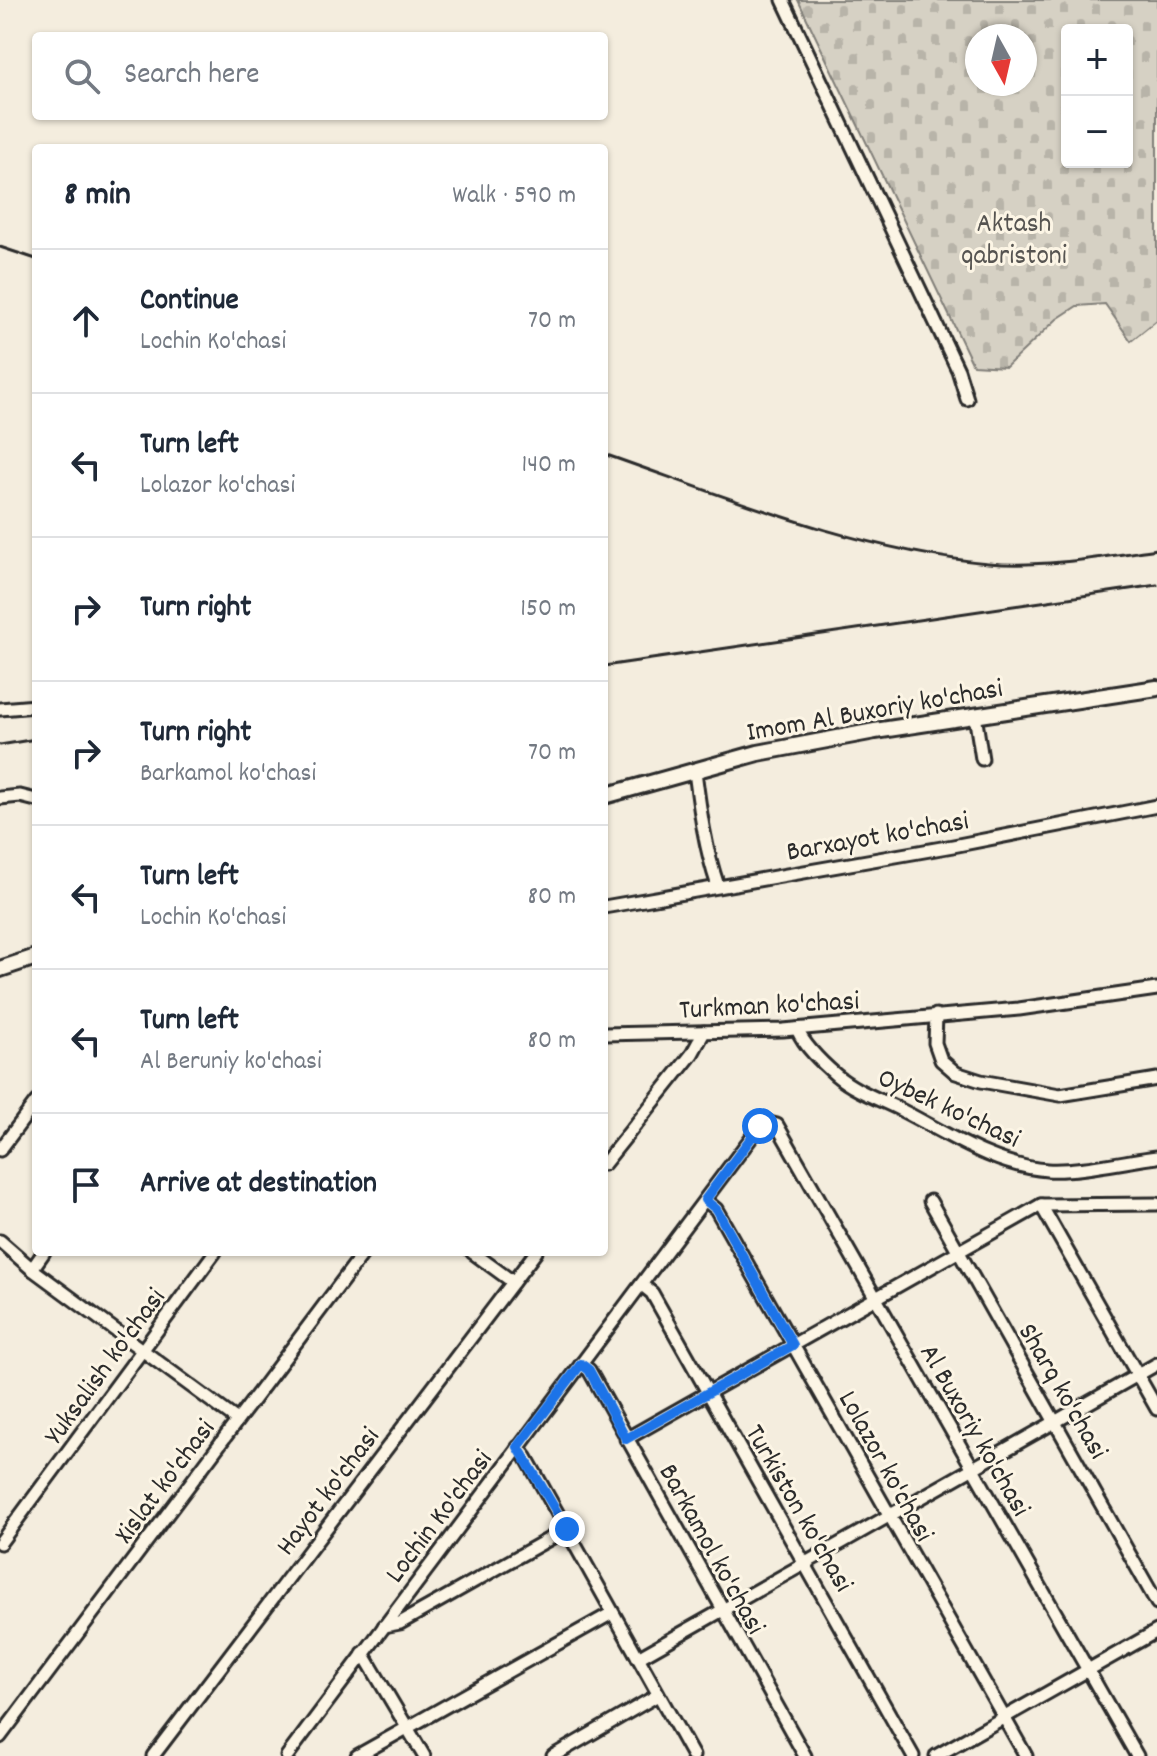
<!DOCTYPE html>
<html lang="en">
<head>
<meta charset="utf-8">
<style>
  :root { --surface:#fff; --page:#f2f2f3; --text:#1f2937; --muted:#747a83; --line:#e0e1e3 }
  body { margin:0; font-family:Dekko,sans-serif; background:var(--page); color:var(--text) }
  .controls { position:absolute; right:24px; top:24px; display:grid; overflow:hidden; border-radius:8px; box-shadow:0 2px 6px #0004 }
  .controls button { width:72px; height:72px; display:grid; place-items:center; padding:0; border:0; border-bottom:2px solid var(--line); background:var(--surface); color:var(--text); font:40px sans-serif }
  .compass { position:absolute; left:965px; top:24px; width:72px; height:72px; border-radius:50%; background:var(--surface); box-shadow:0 2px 6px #0004; rotate:172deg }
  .stop { position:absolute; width:24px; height:24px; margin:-18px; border:6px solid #1a73e8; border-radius:50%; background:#fff }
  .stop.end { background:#1a73e8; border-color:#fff; box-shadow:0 2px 8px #0008 }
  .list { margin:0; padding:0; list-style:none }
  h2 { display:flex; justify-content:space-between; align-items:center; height:104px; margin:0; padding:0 32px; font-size:34px }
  h2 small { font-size:26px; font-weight:400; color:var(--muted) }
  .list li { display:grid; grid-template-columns:52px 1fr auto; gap:24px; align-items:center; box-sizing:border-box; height:144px; padding:0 32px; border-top:2px solid var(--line) }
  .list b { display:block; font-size:30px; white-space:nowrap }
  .list p { margin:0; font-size:26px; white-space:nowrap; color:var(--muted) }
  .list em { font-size:26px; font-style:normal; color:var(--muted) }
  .icon { flex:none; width:44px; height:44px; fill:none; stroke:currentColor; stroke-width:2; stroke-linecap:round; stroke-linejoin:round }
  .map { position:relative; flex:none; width:1157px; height:1756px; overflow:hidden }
  .search { position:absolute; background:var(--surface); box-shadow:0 2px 6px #0004; left:32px; top:32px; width:576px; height:88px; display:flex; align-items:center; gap:20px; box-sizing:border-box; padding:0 28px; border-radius:8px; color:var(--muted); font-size:30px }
  .panel { position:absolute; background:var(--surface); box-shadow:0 2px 6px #0004; left:32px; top:144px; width:576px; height:1112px; border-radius:8px }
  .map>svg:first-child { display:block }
</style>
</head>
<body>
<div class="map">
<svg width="1157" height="1756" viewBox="0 0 1157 1756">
  <defs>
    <pattern id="cemetery-stones" width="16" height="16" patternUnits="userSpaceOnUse" patternTransform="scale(2)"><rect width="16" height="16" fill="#d6d1c4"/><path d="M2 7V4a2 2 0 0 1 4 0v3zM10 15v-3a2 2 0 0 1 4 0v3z" fill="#b8b4a9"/></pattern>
  </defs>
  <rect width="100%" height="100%" fill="#f4edde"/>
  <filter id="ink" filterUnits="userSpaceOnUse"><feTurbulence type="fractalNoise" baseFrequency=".0125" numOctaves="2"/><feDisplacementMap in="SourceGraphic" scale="16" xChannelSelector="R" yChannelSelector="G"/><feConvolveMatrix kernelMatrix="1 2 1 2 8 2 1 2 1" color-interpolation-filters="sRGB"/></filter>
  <g filter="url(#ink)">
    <path fill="url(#cemetery-stones)" stroke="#807e78" stroke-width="2" fill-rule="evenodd" d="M 798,0 L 1157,0 L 1157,320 L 1131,341 L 1105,304 L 1077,306 L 1057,319 L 1006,367 L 973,365 ZM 1067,30 L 1127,30 L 1127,162 L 1067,162 ZM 977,36 L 1025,36 L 1025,84 L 977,84 Z"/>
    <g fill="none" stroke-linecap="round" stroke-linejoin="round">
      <defs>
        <g id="minor">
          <polyline points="783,0 958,370 967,399"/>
          <polyline points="0,709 36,706"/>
          <polyline points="975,715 982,759"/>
          <path d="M 695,771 C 700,811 705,848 718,886"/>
          <polyline points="0,798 20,796 36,800"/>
          <polyline points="604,907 953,846 1157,806"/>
          <polyline points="936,1015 935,1043 941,1060 956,1073 981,1081 1060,1095 1157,1079"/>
          <path d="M 797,1029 C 805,1047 821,1062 836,1075 C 855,1091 879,1099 901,1110 C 948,1134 994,1166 1047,1170 C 1078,1172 1125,1161 1157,1157"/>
          <polyline points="604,1034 783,1030 1019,1009 1157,989"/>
          <polyline points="0,1150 36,1102"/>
          <polyline points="604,1164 692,1054 704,1032"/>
          <polyline points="705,1200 716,1209 1026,1756"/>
          <polyline points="930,1201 1157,1603"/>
          <polyline points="1041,1205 1157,1409"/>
          <polyline points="0,1241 32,1269 237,1420"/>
          <polyline points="472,1252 513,1282"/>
          <polyline points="32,1269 44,1252"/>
          <polyline points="642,1285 652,1293 913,1756"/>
          <polyline points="581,1364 589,1370 805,1756"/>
          <polyline points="626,1439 1041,1205 1157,1204"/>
          <polyline points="518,1447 526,1457 693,1756"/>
          <polyline points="0,1543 215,1252"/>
          <polyline points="384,1626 400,1623 567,1529"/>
          <polyline points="363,1653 424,1756"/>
          <polyline points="638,1658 1157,1364"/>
          <polyline points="0,1737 364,1252"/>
          <polyline points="153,1756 536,1252"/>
          <polyline points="287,1756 760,1126 769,1123 777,1125 1137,1756"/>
          <polyline points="357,1756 612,1613"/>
          <polyline points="553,1756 658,1695"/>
          <polyline points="936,1756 1157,1631"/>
        </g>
        <g id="major">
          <polyline points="604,796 758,753 875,731 1157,688"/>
          <polyline points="0,969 36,957"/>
        </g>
      </defs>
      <use href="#minor" stroke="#2b2b2b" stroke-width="17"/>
      <use href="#major" stroke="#2b2b2b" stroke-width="20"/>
      <use href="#minor" stroke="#fcf5e5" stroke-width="11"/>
      <use href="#major" stroke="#fcf5e5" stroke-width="14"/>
      <g stroke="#2b2b2b" stroke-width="3">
        <polyline points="0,247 36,259"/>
        <path d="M 604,454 C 730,498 855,550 988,563 C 1044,568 1102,557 1157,549"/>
        <polyline points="604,666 1157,585"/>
        <polyline points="0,745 36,739"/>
      </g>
    </g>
  </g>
  <g fill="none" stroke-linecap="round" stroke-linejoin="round" filter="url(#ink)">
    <polyline stroke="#1a73e8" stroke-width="10" points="567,1529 518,1447 581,1364 589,1370 626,1439 793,1345 716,1209 705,1200 760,1126"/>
  </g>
  <g text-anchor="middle" stroke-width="6" stroke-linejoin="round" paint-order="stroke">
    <g font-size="28" fill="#565451" stroke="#fcf5e5">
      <text x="1014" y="231">Aktash<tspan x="1014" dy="32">qabristoni</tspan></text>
    </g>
    <g font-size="28" fill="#2b2b2b" stroke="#fcf5e5">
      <text transform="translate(874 708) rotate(-10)" y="10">Imom Al Buxoriy ko'chasi</text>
      <text transform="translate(877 834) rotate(-10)" y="10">Barxayot ko'chasi</text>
      <text transform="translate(769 1003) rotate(-3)" y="10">Turkman ko'chasi</text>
      <text transform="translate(950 1106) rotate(25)" y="10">Oybek ko'chasi</text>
      <text transform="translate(103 1365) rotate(-54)" y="10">Yuksalish ko'chasi</text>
      <text transform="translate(1065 1390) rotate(60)" y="10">Sharq ko'chasi</text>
      <text transform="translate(977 1429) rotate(60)" y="10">Al Buxoriy ko'chasi</text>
      <text transform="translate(888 1465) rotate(61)" y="10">Lolazor ko'chasi</text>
      <text transform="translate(163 1480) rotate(-53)" y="10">Xislat ko'chasi</text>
      <text transform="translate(326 1490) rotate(-53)" y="10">Hayot ko'chasi</text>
      <text transform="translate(801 1507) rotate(60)" y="10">Turkiston ko'chasi</text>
      <text transform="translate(437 1515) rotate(-53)" y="10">Lochin Ko'chasi</text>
      <text transform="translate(714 1548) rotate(61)" y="10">Barkamol ko'chasi</text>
    </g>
  </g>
</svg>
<div class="controls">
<button>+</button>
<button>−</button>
</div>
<svg class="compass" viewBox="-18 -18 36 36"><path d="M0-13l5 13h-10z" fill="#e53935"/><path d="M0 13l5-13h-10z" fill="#747a83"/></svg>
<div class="stop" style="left:760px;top:1126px"></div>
<div class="stop end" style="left:567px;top:1529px"></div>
<div class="search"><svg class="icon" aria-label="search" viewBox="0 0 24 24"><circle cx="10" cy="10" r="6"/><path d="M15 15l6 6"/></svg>Search here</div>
<section class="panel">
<h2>8 min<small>Walk · 590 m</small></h2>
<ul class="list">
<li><svg class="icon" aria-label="ahead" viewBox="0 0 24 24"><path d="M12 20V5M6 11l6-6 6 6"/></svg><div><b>Continue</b><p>Lochin Ko'chasi</p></div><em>70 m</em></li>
<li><svg class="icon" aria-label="left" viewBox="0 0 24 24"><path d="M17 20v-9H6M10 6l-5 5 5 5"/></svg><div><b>Turn left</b><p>Lolazor ko'chasi</p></div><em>140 m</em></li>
<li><svg class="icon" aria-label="right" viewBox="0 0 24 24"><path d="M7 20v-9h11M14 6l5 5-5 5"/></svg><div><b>Turn right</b></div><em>150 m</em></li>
<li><svg class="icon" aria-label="right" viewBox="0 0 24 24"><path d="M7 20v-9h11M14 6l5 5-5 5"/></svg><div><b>Turn right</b><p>Barkamol ko'chasi</p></div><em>70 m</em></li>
<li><svg class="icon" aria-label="left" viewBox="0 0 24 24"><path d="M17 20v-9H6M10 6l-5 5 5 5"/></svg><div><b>Turn left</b><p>Lochin Ko'chasi</p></div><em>80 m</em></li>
<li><svg class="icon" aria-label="left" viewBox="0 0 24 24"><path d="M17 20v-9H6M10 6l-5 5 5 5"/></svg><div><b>Turn left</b><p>Al Beruniy ko'chasi</p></div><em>80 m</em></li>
<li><svg class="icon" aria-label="arrive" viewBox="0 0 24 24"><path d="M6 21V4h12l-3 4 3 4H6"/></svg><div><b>Arrive at destination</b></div></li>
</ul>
</section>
</div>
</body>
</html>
